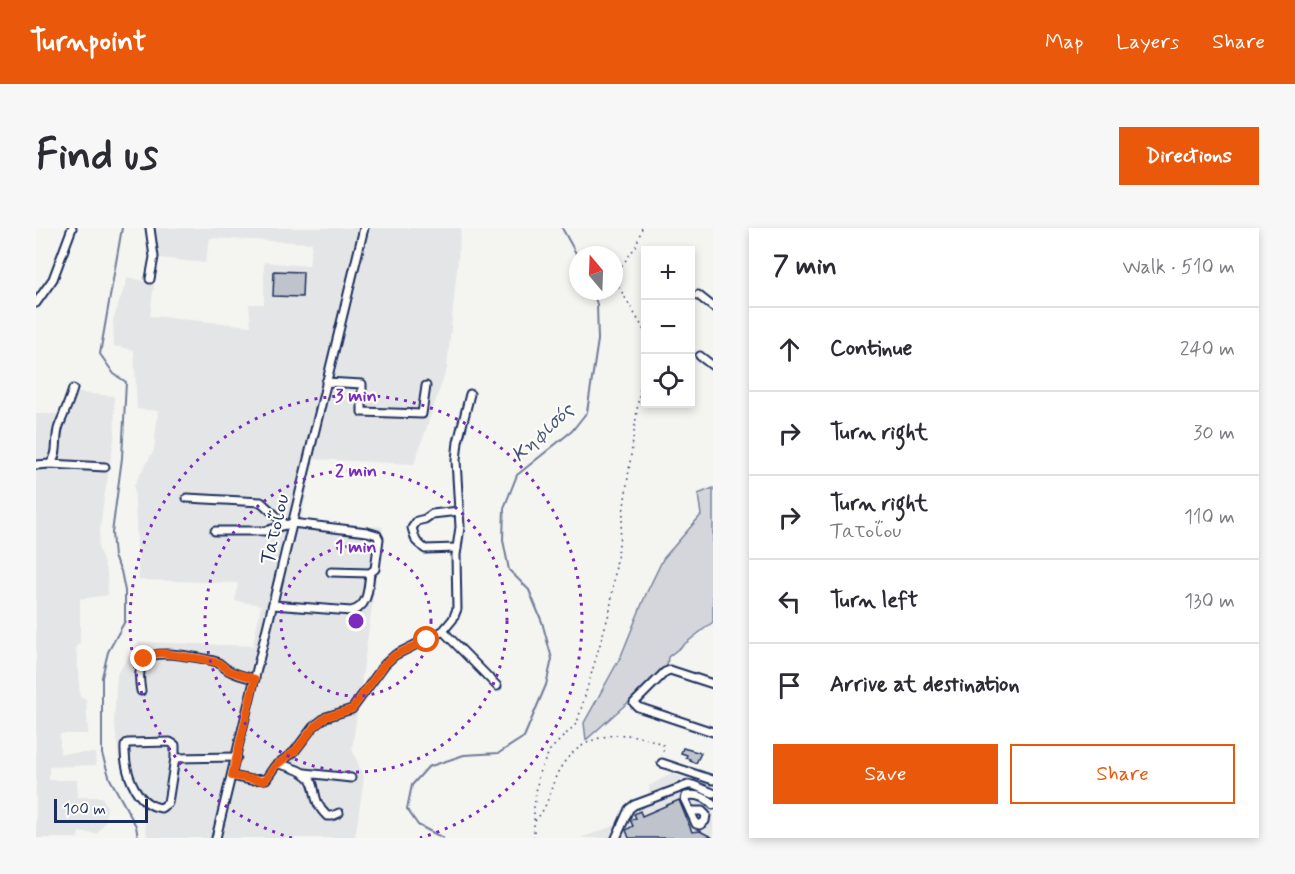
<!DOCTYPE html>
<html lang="en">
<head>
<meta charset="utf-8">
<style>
  :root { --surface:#fff; --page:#f7f7f7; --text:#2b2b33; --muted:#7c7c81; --line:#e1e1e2; --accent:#ea580c }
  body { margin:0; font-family:Mynerve,sans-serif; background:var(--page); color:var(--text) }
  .controls { position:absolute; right:18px; top:18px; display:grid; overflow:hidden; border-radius:0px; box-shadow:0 3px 9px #0003 }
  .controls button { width:54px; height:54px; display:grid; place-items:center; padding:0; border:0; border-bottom:2px solid var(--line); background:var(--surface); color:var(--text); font:30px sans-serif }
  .compass { position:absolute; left:533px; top:18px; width:54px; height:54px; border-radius:50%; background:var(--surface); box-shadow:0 3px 9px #0003; rotate:341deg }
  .scale { position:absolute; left:18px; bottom:15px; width:94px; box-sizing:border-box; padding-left:6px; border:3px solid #1b2f5e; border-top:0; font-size:16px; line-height:21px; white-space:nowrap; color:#1b2f5e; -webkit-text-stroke:4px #fdfcf7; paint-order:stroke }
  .stop { position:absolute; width:18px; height:18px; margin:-14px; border:4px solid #ea580c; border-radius:50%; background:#fff }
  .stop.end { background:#ea580c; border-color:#fff; box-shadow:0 2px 6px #0008 }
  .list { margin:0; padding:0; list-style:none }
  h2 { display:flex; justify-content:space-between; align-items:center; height:78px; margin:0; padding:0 24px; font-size:26px }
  h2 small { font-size:20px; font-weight:400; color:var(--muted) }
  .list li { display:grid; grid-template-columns:39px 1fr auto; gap:18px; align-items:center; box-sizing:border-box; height:84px; padding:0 24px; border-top:2px solid var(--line) }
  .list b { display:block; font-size:22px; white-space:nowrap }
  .list p { margin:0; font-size:20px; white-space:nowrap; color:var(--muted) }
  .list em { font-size:20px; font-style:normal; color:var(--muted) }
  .actions { display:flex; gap:12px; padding:18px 24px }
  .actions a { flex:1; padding:14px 0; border:2px solid var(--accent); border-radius:0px; text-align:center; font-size:21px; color:var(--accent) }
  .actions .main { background:var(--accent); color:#fff }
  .icon { flex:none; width:33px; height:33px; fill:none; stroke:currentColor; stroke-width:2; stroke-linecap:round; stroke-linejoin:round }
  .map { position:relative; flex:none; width:677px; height:610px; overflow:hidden; border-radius:0px }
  header { display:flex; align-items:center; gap:36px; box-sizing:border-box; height:84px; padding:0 30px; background:var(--accent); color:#fff }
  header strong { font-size:28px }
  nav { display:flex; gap:33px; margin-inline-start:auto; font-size:21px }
  .intro { display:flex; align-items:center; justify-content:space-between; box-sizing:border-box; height:144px; padding:0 36px }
  h1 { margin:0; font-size:42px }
  .button { padding:15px 27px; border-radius:0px; background:var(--accent); color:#fff; font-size:21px; font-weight:700 }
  main { display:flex; gap:36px; padding:0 36px }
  aside { flex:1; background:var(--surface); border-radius:0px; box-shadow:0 3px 9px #0003 }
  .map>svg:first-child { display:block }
</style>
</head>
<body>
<header>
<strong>Turnpoint</strong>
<nav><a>Map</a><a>Layers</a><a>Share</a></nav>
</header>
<div class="intro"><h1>Find us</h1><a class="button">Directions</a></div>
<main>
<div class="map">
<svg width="677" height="610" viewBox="0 0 677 610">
  <rect width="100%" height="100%" fill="#f4f4f1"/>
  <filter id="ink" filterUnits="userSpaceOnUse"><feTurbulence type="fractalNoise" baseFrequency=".0167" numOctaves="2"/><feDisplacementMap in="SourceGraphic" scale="12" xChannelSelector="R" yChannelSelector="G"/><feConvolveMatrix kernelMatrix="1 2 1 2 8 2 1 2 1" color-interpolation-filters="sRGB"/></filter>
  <g filter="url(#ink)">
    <g fill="#e4e5e6">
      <polygon points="110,0 425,0 411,140 378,236 278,231 265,292 347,299 316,521 328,550 319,610 111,610 108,585 83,532 78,492 81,446 103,414 217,418 225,377 199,373 202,355 103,352 98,257 118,222 122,183 101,181 98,122 78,118 77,92 92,49 118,56 114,88 215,98 213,76 228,76 228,34 273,38 276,15 174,10 169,35 115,29"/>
      <polygon points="34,164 78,168 79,205 67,277 62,319 71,345 72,367 44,371 44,416 40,418 44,469 50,471 52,506 24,506 24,525 59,525 60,537 13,539 13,552 41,552 42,569 66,569 71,579 69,594 61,606 43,604 42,610 0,610 0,186 29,186"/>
      <polygon points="635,546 677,558 677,610 545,610 580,597 591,575 613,567 613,558"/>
    </g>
    <polygon fill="#d4d6db" stroke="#78829c" stroke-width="1.5" points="677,260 677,394 632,429 630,447 589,477 550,512 548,495 585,428 610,366 627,331 665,287 662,266"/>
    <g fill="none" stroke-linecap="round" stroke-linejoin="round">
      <g stroke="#717c98" stroke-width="2">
        <polyline points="86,0 64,126 78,146 90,154 86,230 76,305 78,329 85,343 89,363 89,393 72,424 66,449 66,526 74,551 100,598 102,610"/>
        <polyline points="526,0 542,29"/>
        <polyline points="407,610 382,597 371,581 376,557 392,539 428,527 463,525 488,509 510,457 516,431 506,394 493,362 473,342 467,312 468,280 481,247 536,203 551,184 562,112 561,76 556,63"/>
      </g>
    </g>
    <g fill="#bfc3cc" stroke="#1b2f5e" stroke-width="1.5">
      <polygon points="238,43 267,44 266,69 237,68"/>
      <polygon points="647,520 665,525 660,535 654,533 654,531 650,530 651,527 645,525"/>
      <polygon points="643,572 656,604 664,603 677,610 593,610 590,602 597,598 594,592 600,590 598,586 604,583 606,588"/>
    </g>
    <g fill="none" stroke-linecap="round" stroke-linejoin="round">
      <defs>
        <g id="minor">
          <polyline points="114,0 118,29 114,51"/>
          <polyline points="662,67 677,79"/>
          <polyline points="0,75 17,51 36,0"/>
          <polyline points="664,128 677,138"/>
          <polyline points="290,154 326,156 326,184 386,186 390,158"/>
          <polyline points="14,236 69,239"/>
          <path d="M 0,237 L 14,236 C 24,225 18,211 23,198 C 28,186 33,174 37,161"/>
          <polyline points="151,270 225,274 250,297"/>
          <polyline points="179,303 229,303 256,295 331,304 341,307 343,311 339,341 334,345 295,344"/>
          <polyline points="421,320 389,321 380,313 376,300 381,293 389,291 396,286 423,283"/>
          <path d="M 237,377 L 315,383 C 333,379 332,360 334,345"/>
          <polyline points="407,403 461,458"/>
          <polyline points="677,456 634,442 629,444 598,475 602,479 677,504"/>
          <path d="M 105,463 C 99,428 112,423 144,427 C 156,429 169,430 181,434 C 185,436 188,440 192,442 C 200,447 210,449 219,451"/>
          <path d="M 139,530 L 132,575 L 125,580 C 98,576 88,541 89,518 L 91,515 L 134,514 L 139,517 L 139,530 L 201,529"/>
          <polyline points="626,535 677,552"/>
          <path d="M 243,536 C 296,549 266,564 291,588 L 296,588 L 303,585"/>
          <polyline points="269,545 315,550"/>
          <polyline points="196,548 215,552 230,551 239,538 258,524 277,499 290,489 316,481 349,436 359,427 407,403 417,391 421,381 420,327 424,299 420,232 422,214 434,166"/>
          <path d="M 654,583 L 666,583 L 670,587 L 669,593 L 664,597 L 660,596 L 649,572 L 650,568 C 660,566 670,569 677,577"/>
          <polyline points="180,610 328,0"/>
          <polyline points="580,610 593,581 598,577 652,557 657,557 677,565"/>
        </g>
      </defs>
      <use href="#minor" stroke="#1b2f5e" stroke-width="11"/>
      <g stroke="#1b2f5e" stroke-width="1.5" stroke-dasharray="1.5 4.5" stroke-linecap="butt">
        <polyline points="606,0 600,18 582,43 581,53 584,61 607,100 610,110"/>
        <path d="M 499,593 C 516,574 513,557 525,539 C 547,504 592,499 627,517 L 627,528"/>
        <polyline points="498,610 498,578 503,545 514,522 541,495 574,382 610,116"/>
      </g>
      <use href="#minor" stroke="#fdfcf7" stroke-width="7"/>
    </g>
  </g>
  <g fill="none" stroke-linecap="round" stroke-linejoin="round" filter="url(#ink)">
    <polyline stroke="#ea580c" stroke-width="8" points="108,431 113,427 125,425 167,431 183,435 193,443 219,451 196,548 227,553 230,551 239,538 258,524 278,499 290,489 316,481 349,436 359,427 391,412"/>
  </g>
  <g fill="none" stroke="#7b2cbf" stroke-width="3" stroke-dasharray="3 6">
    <circle cx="320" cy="393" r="75"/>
    <circle cx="320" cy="393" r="151"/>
    <path d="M256 610A226 226 0 1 1 384 610"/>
  </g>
  <g text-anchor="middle" stroke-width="4.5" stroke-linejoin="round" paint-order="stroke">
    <g font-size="20" fill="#1b2f5e" stroke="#fdfcf7">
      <text transform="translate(238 301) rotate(-77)" y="7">Τατοΐου</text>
    </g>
    <g font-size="21" font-style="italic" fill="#46567b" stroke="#fdfcf7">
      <text transform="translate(506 204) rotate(-43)" y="7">Κηφισός</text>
    </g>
  </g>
  <circle cx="320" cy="393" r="9" fill="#7b2cbf" stroke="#fdfcf7" stroke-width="3"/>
  <g font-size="18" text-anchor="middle" font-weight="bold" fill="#7b2cbf" stroke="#fdfcf7" stroke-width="4.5" stroke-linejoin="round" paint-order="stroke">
    <text x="320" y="173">3 min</text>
    <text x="320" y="248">2 min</text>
    <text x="320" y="324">1 min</text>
  </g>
</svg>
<div class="controls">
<button>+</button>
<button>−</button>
<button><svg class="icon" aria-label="locate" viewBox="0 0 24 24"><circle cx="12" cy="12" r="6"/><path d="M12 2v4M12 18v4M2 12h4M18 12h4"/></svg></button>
</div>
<svg class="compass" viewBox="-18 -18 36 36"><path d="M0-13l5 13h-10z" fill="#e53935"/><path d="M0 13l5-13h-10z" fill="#7c7c81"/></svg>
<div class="scale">100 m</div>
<div class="stop" style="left:391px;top:412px"></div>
<div class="stop end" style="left:108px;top:431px"></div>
</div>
<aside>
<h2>7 min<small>Walk · 510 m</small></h2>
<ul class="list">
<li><svg class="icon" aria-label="ahead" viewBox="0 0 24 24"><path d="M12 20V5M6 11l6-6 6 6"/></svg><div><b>Continue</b></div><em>240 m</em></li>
<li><svg class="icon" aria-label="right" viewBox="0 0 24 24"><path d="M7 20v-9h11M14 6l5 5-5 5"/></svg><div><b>Turn right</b></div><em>30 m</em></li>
<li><svg class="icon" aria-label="right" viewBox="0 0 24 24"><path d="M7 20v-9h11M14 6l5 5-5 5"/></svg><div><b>Turn right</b><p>Τατοΐου</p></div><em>110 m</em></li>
<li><svg class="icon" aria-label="left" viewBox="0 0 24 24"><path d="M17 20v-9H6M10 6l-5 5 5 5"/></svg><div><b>Turn left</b></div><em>130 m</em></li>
<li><svg class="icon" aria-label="arrive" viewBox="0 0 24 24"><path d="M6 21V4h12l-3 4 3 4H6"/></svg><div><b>Arrive at destination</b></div></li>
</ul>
<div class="actions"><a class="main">Save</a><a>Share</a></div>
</aside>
</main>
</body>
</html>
